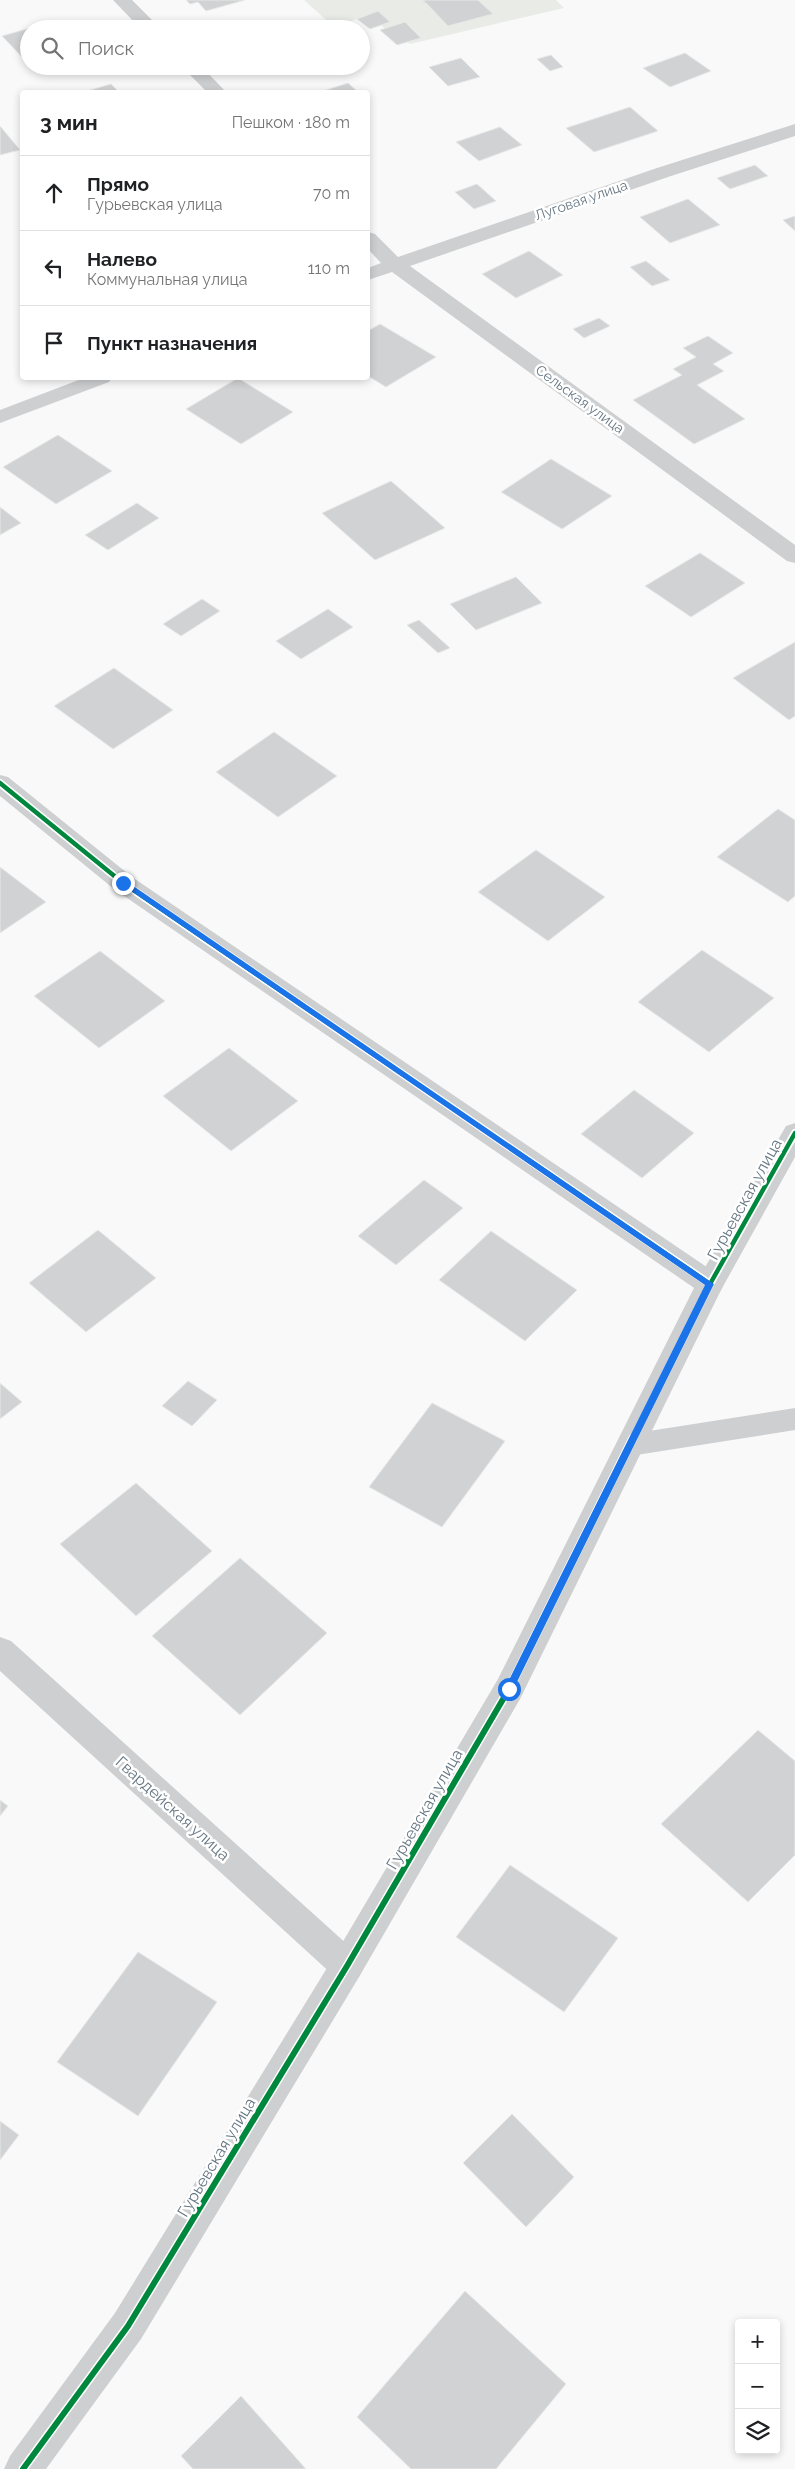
<!DOCTYPE html>
<html lang="ru">
<head>
<meta charset="utf-8">
<style>
  :root { --surface:#fff; --page:#f2f2f2; --text:#202124; --muted:#757577; --line:#e0e0e0 }
  body { margin:0; font-family:Raleway,sans-serif; background:var(--page); color:var(--text) }
  .controls { position:absolute; right:15px; bottom:15px; display:grid; overflow:hidden; border-radius:5px; box-shadow:0 2px 8px #0003 }
  .controls button { width:45px; height:45px; display:grid; place-items:center; padding:0; border:0; border-bottom:1px solid var(--line); background:var(--surface); color:var(--text); font:25px sans-serif }
  .stop { position:absolute; width:15px; height:15px; margin:-11px; border:4px solid #1a73e8; border-radius:50%; background:#fff }
  .stop.end { background:#1a73e8; border-color:#fff; box-shadow:0 1px 5px #0008 }
  .list { margin:0; padding:0; list-style:none }
  h2 { display:flex; justify-content:space-between; align-items:center; height:65px; margin:0; padding:0 20px; font-size:21px }
  h2 small { font-size:16px; font-weight:400; color:var(--muted) }
  .list li { display:grid; grid-template-columns:32px 1fr auto; gap:15px; align-items:center; box-sizing:border-box; height:75px; padding:0 20px; border-top:1px solid var(--line) }
  .list b { display:block; font-size:19px; white-space:nowrap }
  .list p { margin:0; font-size:16px; white-space:nowrap; color:var(--muted) }
  .list em { font-size:16px; font-style:normal; color:var(--muted) }
  .icon { flex:none; width:28px; height:28px; fill:none; stroke:currentColor; stroke-width:2; stroke-linecap:round; stroke-linejoin:round }
  .map { position:relative; flex:none; width:795px; height:2469px; overflow:hidden }
  .search { position:absolute; background:var(--surface); box-shadow:0 2px 8px #0003; left:20px; top:20px; width:350px; height:55px; display:flex; align-items:center; gap:12px; box-sizing:border-box; padding:0 18px; border-radius:28px; color:var(--muted); font-size:19px }
  .panel { position:absolute; background:var(--surface); box-shadow:0 2px 8px #0003; left:20px; top:90px; width:350px; height:290px; border-radius:5px }
  .map>svg:first-child { display:block }
</style>
</head>
<body>
<div class="map">
<svg width="795" height="2469" viewBox="0 0 795 2469">
  <rect width="100%" height="100%" fill="#f9f9f9"/>
  <polygon fill="#e8ebe6" points="304,0 556,0 564,8 410,44 407,41 387,31 371,15 333,26"/>
  <g fill="#d0d2d3" stroke="#e8e8e8">
    <polygon points="186,0 245,0 206,11 198,2 190,4"/>
    <polygon points="422,0 478,0 493,14 448,26 426,3 421,4 425,2"/>
    <polygon points="378,11 390,22 370,29 357,19"/>
    <polygon points="405,22 421,38 397,45 380,30"/>
    <polygon points="44,24 49,29 29,29 29,58 24,59 2,36"/>
    <polygon points="685,53 711,71 670,87 643,68"/>
    <polygon points="551,55 563,67 550,71 537,59"/>
    <polygon points="461,58 480,77 448,86 429,67"/>
    <polygon points="348,83 358,92 320,92"/>
    <polygon points="111,84 119,92 84,92"/>
    <polygon points="630,107 658,131 594,152 566,128"/>
    <polygon points="0,126 20,150 0,155"/>
    <polygon points="500,127 522,145 479,161 456,142"/>
    <polygon points="755,165 768,176 730,189 717,178"/>
    <polygon points="477,184 496,201 474,209 455,192"/>
    <polygon points="688,199 720,225 670,243 640,217"/>
    <polygon points="795,216 795,231 783,220"/>
    <polygon points="529,251 563,275 516,298 482,274"/>
    <polygon points="646,261 670,280 652,286 630,267"/>
    <polygon points="599,318 610,326 584,338 573,329"/>
    <polygon points="380,324 436,357 386,387 368,376 368,331"/>
    <polygon points="708,336 733,353 713,364 724,371 697,385 745,419 694,444 633,400 682,375 673,369 696,357 683,348"/>
    <polygon points="238,378 293,412 241,444 186,409"/>
    <polygon points="58,435 112,471 56,504 3,467"/>
    <polygon points="551,459 612,496 562,529 501,492"/>
    <polygon points="391,481 445,528 375,560 322,513"/>
    <polygon points="137,503 159,518 108,550 85,535"/>
    <polygon points="0,507 21,523 0,535"/>
    <polygon points="700,553 745,583 691,617 645,586"/>
    <polygon points="516,577 542,603 476,630 450,604"/>
    <polygon points="202,599 220,611 181,636 163,624"/>
    <polygon points="328,609 353,627 301,659 276,641"/>
    <polygon points="419,620 450,648 438,653 407,625"/>
    <polygon points="795,642 795,716 789,720 733,678"/>
    <polygon points="114,668 173,710 113,749 54,706"/>
    <polygon points="274,732 337,776 278,817 216,772"/>
    <polygon points="778,809 795,820 795,896 788,902 717,857"/>
    <polygon points="536,850 605,897 548,941 478,892"/>
    <polygon points="0,867 46,902 0,933"/>
    <polygon points="702,950 774,998 709,1052 638,1002"/>
    <polygon points="100,951 165,1001 99,1048 34,996"/>
    <polygon points="229,1048 298,1101 231,1151 163,1096"/>
    <polygon points="634,1090 694,1133 642,1178 581,1134"/>
    <polygon points="424,1180 463,1208 396,1265 358,1236"/>
    <polygon points="98,1230 156,1278 86,1332 29,1283"/>
    <polygon points="491,1231 577,1290 525,1341 439,1280"/>
    <polygon points="188,1381 217,1400 192,1426 162,1406"/>
    <polygon points="0,1383 22,1402 0,1419"/>
    <polygon points="432,1403 505,1441 442,1527 369,1487"/>
    <polygon points="136,1483 212,1551 136,1616 60,1544"/>
    <polygon points="240,1558 327,1633 240,1715 152,1636"/>
    <polygon points="758,1730 795,1761 795,1855 748,1902 661,1824"/>
    <polygon points="0,1800 8,1806 0,1816"/>
    <polygon points="510,1865 618,1938 564,2012 456,1937"/>
    <polygon points="138,1952 217,2002 138,2116 57,2062"/>
    <polygon points="512,2114 574,2177 526,2227 463,2163"/>
    <polygon points="0,2121 19,2135 0,2160"/>
    <polygon points="465,2291 566,2384 496,2469 411,2469 357,2417"/>
    <polygon points="241,2396 306,2469 193,2469 181,2456"/>
  </g>
  <g fill="none" stroke-linecap="round" stroke-linejoin="round">
    <polygon fill="#cecfd0" fill-rule="evenodd" points="795,1408 795,1430 630,1456 621,1453 617,1445 621,1437 630,1434"/>
    <g fill="#cecfd0" fill-rule="evenodd">
      <polygon points="113,0 132,0 161,29 141,29"/>
      <polygon points="181,66 201,66 226,92 207,92"/>
      <polygon points="795,124 795,136 671,176 410,266 795,545 795,563 787,561 392,272 368,280 368,268 381,263 368,249 368,232 375,234 398,257 657,168"/>
      <polygon points="84,378 112,378 109,382 0,423 0,410"/>
      <polygon points="0,775 8,777 132,877 720,1276 724,1284 720,1292 710,1295 700,1292 114,889 0,796"/>
      <polygon points="0,1637 11,1641 359,1955 364,1966 359,1977 347,1982 335,1977 0,1671"/>
    </g>
    <polygon fill="#cecfd0" fill-rule="evenodd" points="795,1123 795,1157 721,1290 520,1699 359,1977 141,2339 46,2469 4,2469 10,2456 115,2313 335,1955 498,1679 700,1276 786,1126"/>
    <defs>
      <g id="cycleway-far1">
        <polyline points="0,783 123,883 710,1284"/>
        <polyline points="633,1439 710,1284 795,1133"/>
      </g>
      <polyline id="cycleway" points="23,2469 128,2326 347,1966 509,1689 633,1438"/>
    </defs>
    <use href="#cycleway-far1" stroke="#fff" stroke-width="8"/>
    <use href="#cycleway" stroke="#fff" stroke-width="9"/>
    <use href="#cycleway-far1" stroke="#00873e" stroke-width="4.5"/>
    <use href="#cycleway" stroke="#00873e" stroke-width="6"/>
  </g>
  <polygon fill="#1a73e8" points="121,881 126,881 714,1284 512,1692 506,1692 506,1686 705,1285 121,884"/>
  <g text-anchor="middle" stroke-width="5" stroke-linejoin="round" paint-order="stroke">
    <g font-size="14" fill="#657683" stroke="#fff">
      <text transform="translate(581 200) rotate(-19)" y="5">Луговая улица</text>
      <text transform="translate(580 399) rotate(36)" y="5">Сельская улица</text>
    </g>
    <g font-size="16" fill="#657683" stroke="#fff">
      <text transform="translate(744 1199) rotate(-61)" y="6">Гурьевская улица</text>
      <text transform="translate(173 1808) rotate(42)" y="6">Гвардейская улица</text>
      <text transform="translate(424 1809) rotate(-60)" y="6">Гурьевская улица</text>
      <text transform="translate(216 2157) rotate(-59)" y="6">Гурьевская улица</text>
    </g>
  </g>
</svg>
<div class="controls">
<button>+</button>
<button>−</button>
<button><svg class="icon" aria-label="layers" viewBox="0 0 24 24"><path d="M12 4l9 5-9 5-9-5zM3 14l9 5 9-5"/></svg></button>
</div>
<div class="stop" style="left:509px;top:1689px"></div>
<div class="stop end" style="left:123px;top:883px"></div>
<div class="search"><svg class="icon" aria-label="search" viewBox="0 0 24 24"><circle cx="10" cy="10" r="6"/><path d="M15 15l6 6"/></svg>Поиск</div>
<section class="panel">
<h2>3 мин<small>Пешком · 180 m</small></h2>
<ul class="list">
<li><svg class="icon" aria-label="ahead" viewBox="0 0 24 24"><path d="M12 20V5M6 11l6-6 6 6"/></svg><div><b>Прямо</b><p>Гурьевская улица</p></div><em>70 m</em></li>
<li><svg class="icon" aria-label="left" viewBox="0 0 24 24"><path d="M17 20v-9H6M10 6l-5 5 5 5"/></svg><div><b>Налево</b><p>Коммунальная улица</p></div><em>110 m</em></li>
<li><svg class="icon" aria-label="arrive" viewBox="0 0 24 24"><path d="M6 21V4h12l-3 4 3 4H6"/></svg><div><b>Пункт назначения</b></div></li>
</ul>
</section>
</div>
</body>
</html>
